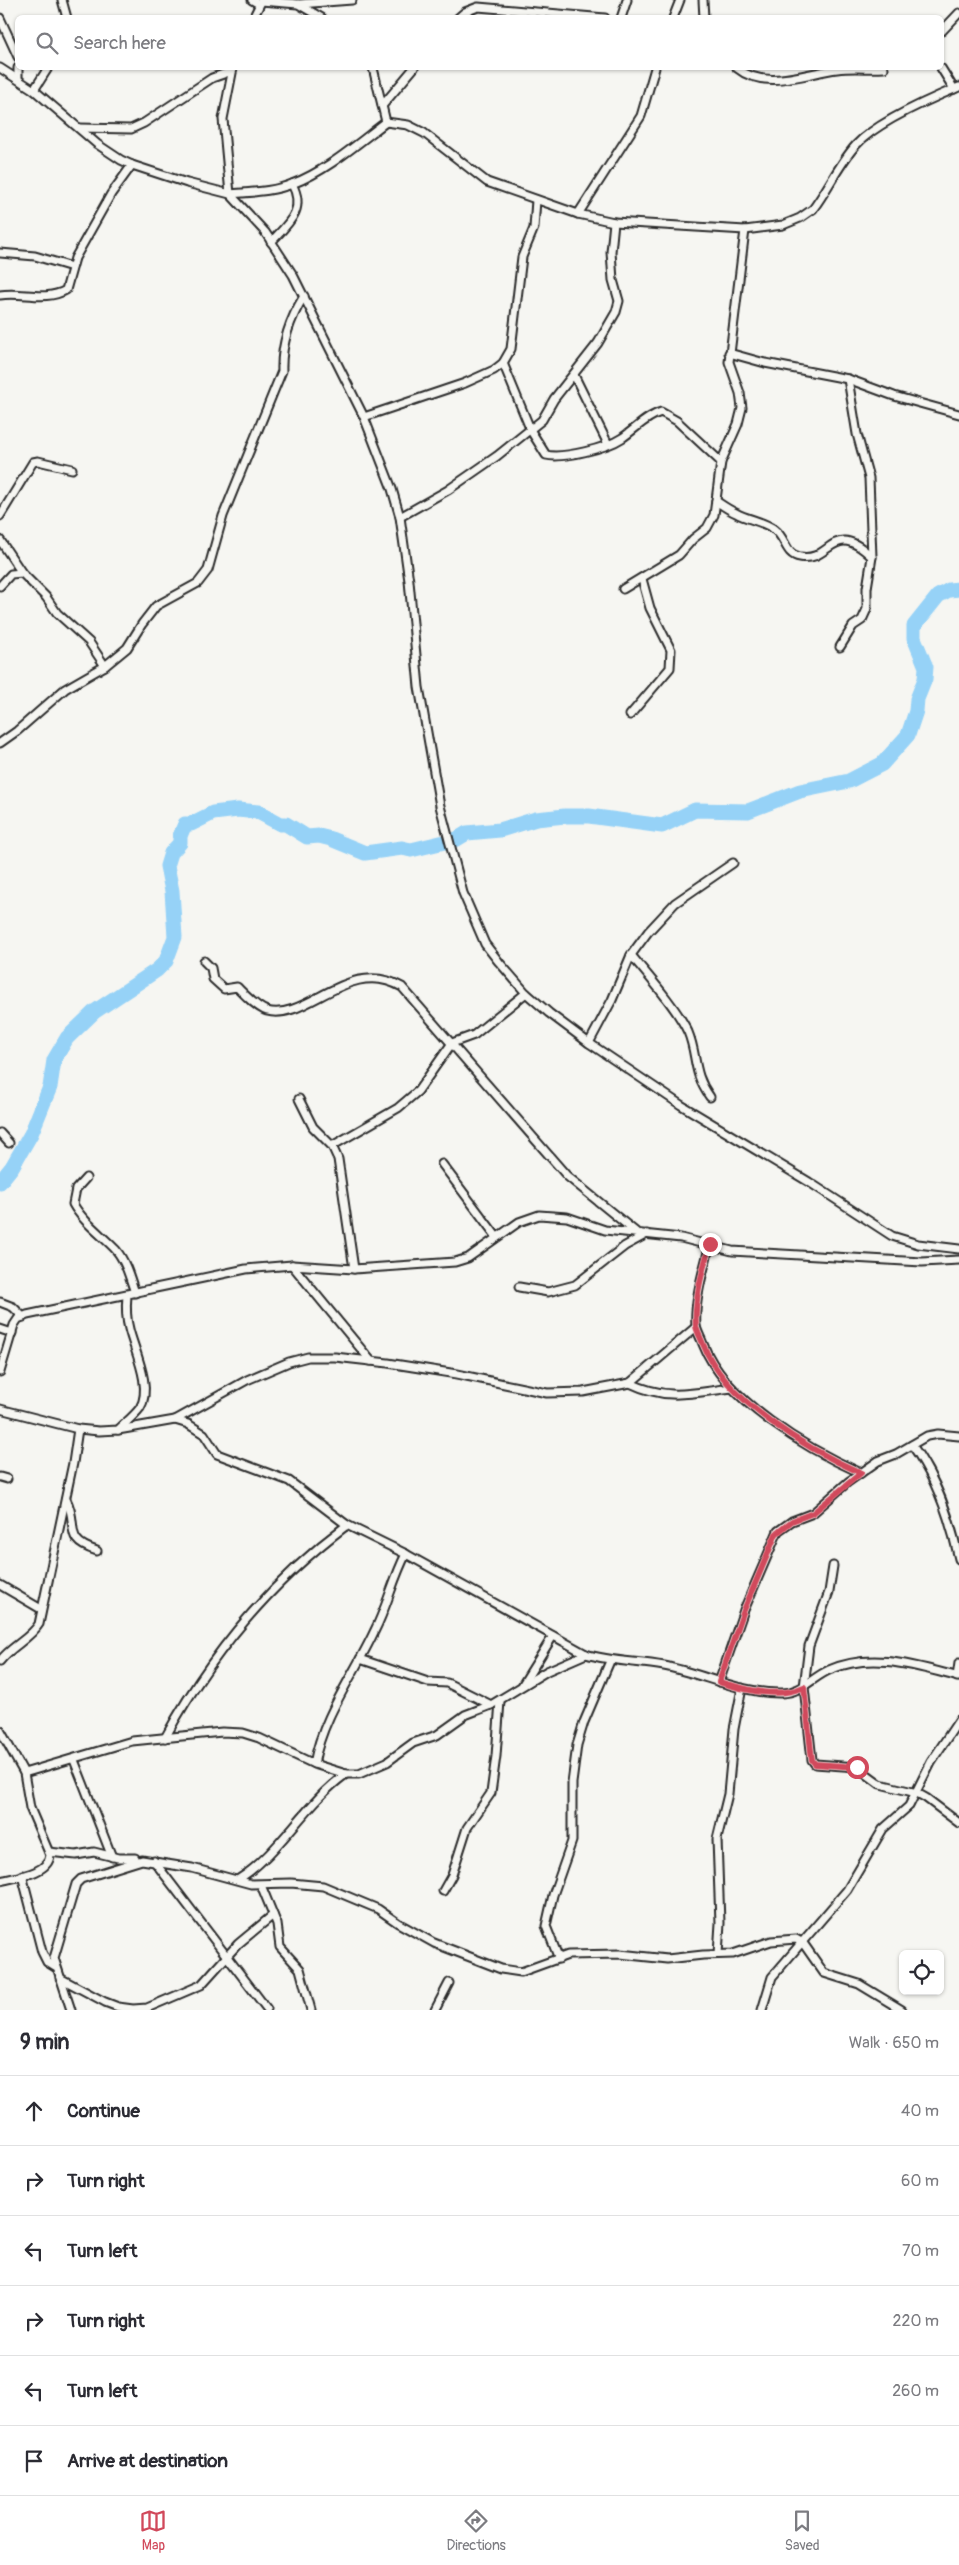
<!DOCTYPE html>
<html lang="en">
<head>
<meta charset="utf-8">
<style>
  :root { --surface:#fff; --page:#f7f7f7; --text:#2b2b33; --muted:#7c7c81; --line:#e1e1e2; --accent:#d1495b }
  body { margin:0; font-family:Pangolin,sans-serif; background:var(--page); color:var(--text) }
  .controls { position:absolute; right:15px; bottom:15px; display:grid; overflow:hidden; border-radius:8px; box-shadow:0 1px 4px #0004 }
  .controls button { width:45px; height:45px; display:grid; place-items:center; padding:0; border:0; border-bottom:1px solid var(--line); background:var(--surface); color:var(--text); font:25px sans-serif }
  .stop { position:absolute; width:15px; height:15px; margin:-11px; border:4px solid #d1495b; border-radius:50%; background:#fff }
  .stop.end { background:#d1495b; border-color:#fff; box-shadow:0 1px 5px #0008 }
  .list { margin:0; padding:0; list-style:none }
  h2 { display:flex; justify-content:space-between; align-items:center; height:65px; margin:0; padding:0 20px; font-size:21px }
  h2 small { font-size:16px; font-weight:400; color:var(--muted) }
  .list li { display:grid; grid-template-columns:32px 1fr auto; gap:15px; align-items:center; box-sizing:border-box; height:70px; padding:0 20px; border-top:1px solid var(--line) }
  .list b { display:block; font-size:19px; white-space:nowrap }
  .list em { font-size:16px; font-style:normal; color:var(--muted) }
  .icon { flex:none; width:28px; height:28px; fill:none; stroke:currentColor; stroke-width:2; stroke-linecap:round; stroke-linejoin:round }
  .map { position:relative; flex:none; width:959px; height:2010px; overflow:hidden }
  .search { position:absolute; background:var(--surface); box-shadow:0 1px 4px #0004; left:15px; right:15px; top:15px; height:55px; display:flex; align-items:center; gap:12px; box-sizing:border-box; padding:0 18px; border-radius:8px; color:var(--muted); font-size:19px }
  .sheet { height:485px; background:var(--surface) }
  nav { display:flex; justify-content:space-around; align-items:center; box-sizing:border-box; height:70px; border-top:1px solid var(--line); background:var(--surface); font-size:14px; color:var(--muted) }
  nav a { display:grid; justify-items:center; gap:2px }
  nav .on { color:var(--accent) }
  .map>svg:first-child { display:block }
</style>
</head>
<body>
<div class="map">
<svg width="959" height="2010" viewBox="0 0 959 2010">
  <rect width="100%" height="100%" fill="#f6f6f2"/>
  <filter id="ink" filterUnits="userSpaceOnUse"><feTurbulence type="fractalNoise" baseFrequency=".02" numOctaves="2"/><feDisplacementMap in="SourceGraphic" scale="10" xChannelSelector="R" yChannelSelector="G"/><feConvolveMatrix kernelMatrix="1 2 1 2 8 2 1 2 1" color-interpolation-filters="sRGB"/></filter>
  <g filter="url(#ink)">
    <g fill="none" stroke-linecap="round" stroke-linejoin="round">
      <polyline stroke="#96d2f7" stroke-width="15" points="0,1182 12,1167 31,1134 50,1087 54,1060 67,1038 94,1012 157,970 166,961 175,937 172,891 167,866 171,853 180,843 180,836 185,824 191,824 213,813 238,810 258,812 280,824 286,824 307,837 319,836 331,839 365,853 402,848 411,850 457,839 467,833 500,830 536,819 565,816 589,816 662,826 695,810 748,811 800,791 849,781 882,764 908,735 916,711 917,699 925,679 926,667 914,638 914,626 938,596 949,590 959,589"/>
      <defs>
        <g id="street">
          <polyline points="62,0 67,18"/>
          <polyline points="252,0 259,4"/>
          <polyline points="703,0 704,18"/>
          <polyline points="261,1 298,4 322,18"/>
          <polyline points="299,4 352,0"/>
          <polyline points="0,18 18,57"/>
          <polyline points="253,18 262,0"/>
          <polyline points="458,18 465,12 478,7 605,18"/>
          <polyline points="621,18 627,0"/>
          <polyline points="673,18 680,0"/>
          <polyline points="942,31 959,13"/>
          <polyline points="0,68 34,90 97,144 121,160 132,165 187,183 230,194 265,232 293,275 364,417 392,489 400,517 409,581 419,687 440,806 463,893 485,944 499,962 526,993 549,1013 589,1043 681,1105 809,1182 892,1236 918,1244 959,1249"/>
          <path d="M 233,68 L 223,119 L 230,194 C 250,192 272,192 292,184 C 325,172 357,144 386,122 L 408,125 L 424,133 L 487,182 L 578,214 L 614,222 L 745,230 L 783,225 L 800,218 L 813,209 C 828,189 839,164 856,145 C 876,123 930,99 959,87"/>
          <polyline points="373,68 386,122"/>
          <path d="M 737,68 C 765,91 806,73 837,69 C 853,67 868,69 884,68"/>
          <polyline points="941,68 954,89"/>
          <polyline points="18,78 18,68"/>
          <polyline points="34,90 48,68"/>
          <polyline points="382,106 414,68"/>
          <polyline points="79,128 131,129 144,123 212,78 232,71"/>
          <polyline points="578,214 641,116 655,68"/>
          <path d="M 271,242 C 289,223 306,210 292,184"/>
          <polyline points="0,253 35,256 72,267"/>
          <path d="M 0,295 C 22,291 45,302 66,290 L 75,258 L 111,194 L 132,165"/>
          <polyline points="729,353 765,363 848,379 894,396 959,414"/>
          <path d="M 503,363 L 531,431 L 546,455 C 563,459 607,448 622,438 C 634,430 647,416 661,412 L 677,421 L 721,462"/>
          <polyline points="574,375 608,444"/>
          <polyline points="364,417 465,383 494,370 503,363 511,349 522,257 534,228 536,200"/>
          <path d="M 716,501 C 722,505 729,510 736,513 C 748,520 764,521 775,530 C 786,538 785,555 800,557 C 831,563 832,518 872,557"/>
          <polyline points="0,516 33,462 38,461 72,469"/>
          <polyline points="400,517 448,490 497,456 542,420 554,399 598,343 616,312 619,301 613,280 611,252 614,222"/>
          <polyline points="0,540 22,573 46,597 57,613 89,642 105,666"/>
          <polyline points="0,586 11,574 22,573"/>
          <polyline points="623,589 679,555 693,539 707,528 714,515 721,462 738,424 742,408 740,393 729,362 745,230"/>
          <polyline points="840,647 853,626 862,620 867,609 867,588 872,557 869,478 857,434 848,379"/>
          <polyline points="630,715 670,668 671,650 650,608 642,579"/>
          <path d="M 0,743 L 17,731 L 65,689 L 105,666 L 127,648 L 142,624 L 156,606 L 198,583 L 208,570 L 223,516 L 282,371 C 281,344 290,319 304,296"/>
          <path d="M 631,955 C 649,977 676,1007 688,1032 C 698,1056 692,1072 710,1097"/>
          <path d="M 204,961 L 211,968 L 213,979 L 224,989 L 237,987 C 245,995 256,1007 267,1011 C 306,1022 349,956 402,987 L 567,1176 L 637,1233"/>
          <polyline points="589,1043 612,1000 631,955 648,932 675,903 733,863"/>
          <polyline points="299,1099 313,1127 332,1146 338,1159 354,1269"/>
          <polyline points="0,1133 9,1143"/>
          <polyline points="332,1146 398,1108 418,1091 452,1043 474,1035 526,993"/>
          <polyline points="442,1164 496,1236"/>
          <path d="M 86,1178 L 76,1189 L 73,1204 C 83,1222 102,1235 116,1250 C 126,1262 130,1278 135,1293"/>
          <path d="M 710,1244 C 704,1269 694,1299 696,1326 C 697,1332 701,1338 703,1344 C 725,1401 807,1449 861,1473"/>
          <polyline points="292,1265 371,1361"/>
          <polyline points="519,1287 548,1292 575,1285 625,1246 647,1234"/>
          <polyline points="0,1302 13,1307 23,1317"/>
          <polyline points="0,1329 12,1333"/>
          <polyline points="0,1372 14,1325 18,1319 27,1315 246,1269 292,1265 354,1269 455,1262 468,1258 519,1222 539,1215 567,1217 605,1230 681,1238 732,1251 922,1262 959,1260"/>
          <path d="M 630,1383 C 668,1401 691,1393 732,1388"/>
          <path d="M 0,1409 L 78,1429 L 99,1431 L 118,1430 L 175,1420 L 188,1424 L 204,1434 L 217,1454 L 289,1481 L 347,1525 L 406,1554 L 586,1654 C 612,1662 638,1661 664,1666 C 704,1674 741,1694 782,1693 C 801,1693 813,1677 829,1670 C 872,1651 916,1666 959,1677"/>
          <polyline points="175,1420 247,1380 289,1362 308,1357 335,1357 388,1363 457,1374 547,1393 583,1392 630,1383 696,1327"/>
          <path d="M 118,1430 C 125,1423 134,1416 140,1408 C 153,1387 134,1350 129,1329 C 126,1318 126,1306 127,1295"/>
          <path d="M 912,1445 C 937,1479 950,1518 959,1559"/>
          <polyline points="0,1477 7,1479"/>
          <path d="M 66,1499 C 80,1526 61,1540 97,1551"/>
          <polyline points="833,1566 829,1592 809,1646 804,1687 812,1760 815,1764 857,1767 880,1784 917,1793 926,1798 959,1823"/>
          <polyline points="0,1585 41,1609"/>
          <polyline points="360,1659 428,1682 447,1683 491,1705 547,1671 586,1654"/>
          <path d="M 0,1661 C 11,1646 30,1639 39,1624 L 73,1463 L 78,1429"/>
          <polyline points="957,1677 959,1663"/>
          <polyline points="719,1682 744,1610 778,1531 792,1521 813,1513 848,1482 878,1461 896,1454 927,1436 938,1434 959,1436"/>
          <polyline points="523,1684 553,1636"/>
          <path d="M 0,1730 L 24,1773 L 30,1808 L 50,1855 C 49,1874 15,1877 0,1881"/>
          <path d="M 165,1738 C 210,1655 271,1582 347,1525"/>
          <polyline points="74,1760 112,1857"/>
          <path d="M 314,1764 C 323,1715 353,1677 374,1632 C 387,1607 393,1579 406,1554"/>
          <polyline points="24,1773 132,1741 222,1732 243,1733 259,1738 314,1764 346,1774 359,1774 387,1762 413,1743 437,1735 465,1715 491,1705"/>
          <polyline points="49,1852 76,1855 94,1852 118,1858 135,1858"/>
          <polyline points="154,1861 267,2009"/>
          <polyline points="22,1875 42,1952 47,1962 55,1967"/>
          <path d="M 239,1879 C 281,1852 305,1803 346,1774"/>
          <polyline points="261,1885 277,1924 280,1947 300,1969 311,2010"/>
          <polyline points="443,1891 452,1875 467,1828 491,1793 496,1756 500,1701"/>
          <polyline points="718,1954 720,1923 717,1839 728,1794 734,1729 742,1688"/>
          <polyline points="559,1959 546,1926 553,1895 572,1841 572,1783 577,1745 584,1722 610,1661"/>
          <polyline points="60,1978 105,2002 118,2007 133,2009 147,2008 201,1985 238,1944 273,1915"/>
          <polyline points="71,2010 54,1958 76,1884 81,1879 142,1860 192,1868 251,1884 291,1883 323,1886 378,1909 398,1923 434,1943 501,1969 521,1972 568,1955 620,1954 667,1959 703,1955 733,1954 771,1941 796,1939 803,1943 824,1973 859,1984 902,2010"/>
          <polyline points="435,2010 449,1983"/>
          <polyline points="762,2010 772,1977 847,1890 883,1829 909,1806 931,1762 959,1720"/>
        </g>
      </defs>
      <use href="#street" stroke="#2b2b2b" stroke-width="11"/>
      <use href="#street" stroke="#f6f6f2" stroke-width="7"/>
    </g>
  </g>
  <g fill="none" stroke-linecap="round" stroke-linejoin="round" filter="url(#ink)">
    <path stroke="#d1495b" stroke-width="6" d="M 710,1244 C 703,1269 694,1299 696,1326 C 697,1332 701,1338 703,1344 C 725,1401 807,1449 861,1473 L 813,1513 L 792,1521 L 776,1534 L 744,1610 L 719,1682 C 747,1690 777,1699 804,1687 L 812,1760 L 815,1764 L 857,1767"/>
  </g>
</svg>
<div class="controls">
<button><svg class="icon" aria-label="locate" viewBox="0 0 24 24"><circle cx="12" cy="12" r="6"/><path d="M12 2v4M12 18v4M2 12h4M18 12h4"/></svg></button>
</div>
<div class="stop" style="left:857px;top:1767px"></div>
<div class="stop end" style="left:710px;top:1244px"></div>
<div class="search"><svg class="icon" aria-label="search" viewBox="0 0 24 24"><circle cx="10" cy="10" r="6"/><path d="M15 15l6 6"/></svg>Search here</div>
</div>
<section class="sheet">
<h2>9 min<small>Walk · 650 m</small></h2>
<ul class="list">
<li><svg class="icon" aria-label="ahead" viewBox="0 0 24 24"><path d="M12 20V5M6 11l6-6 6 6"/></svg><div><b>Continue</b></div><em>40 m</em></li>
<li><svg class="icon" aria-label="right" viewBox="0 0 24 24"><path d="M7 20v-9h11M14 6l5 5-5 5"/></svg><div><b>Turn right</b></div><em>60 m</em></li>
<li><svg class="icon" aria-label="left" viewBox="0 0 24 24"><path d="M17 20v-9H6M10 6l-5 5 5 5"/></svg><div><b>Turn left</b></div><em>70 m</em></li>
<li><svg class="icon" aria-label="right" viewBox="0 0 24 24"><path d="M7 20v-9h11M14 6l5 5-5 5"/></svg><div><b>Turn right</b></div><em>220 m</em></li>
<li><svg class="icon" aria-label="left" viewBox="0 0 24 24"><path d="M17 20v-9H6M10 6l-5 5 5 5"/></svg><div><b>Turn left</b></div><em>260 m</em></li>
<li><svg class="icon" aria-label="arrive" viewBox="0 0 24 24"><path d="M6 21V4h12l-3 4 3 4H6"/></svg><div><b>Arrive at destination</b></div></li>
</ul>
</section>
<nav>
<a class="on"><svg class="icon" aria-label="map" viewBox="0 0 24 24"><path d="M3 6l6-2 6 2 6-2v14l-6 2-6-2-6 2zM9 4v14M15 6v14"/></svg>Map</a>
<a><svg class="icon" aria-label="directions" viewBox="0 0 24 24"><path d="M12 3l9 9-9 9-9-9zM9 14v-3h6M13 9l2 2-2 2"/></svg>Directions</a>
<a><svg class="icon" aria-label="saved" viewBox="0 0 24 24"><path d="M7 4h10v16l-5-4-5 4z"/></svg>Saved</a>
</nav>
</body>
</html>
